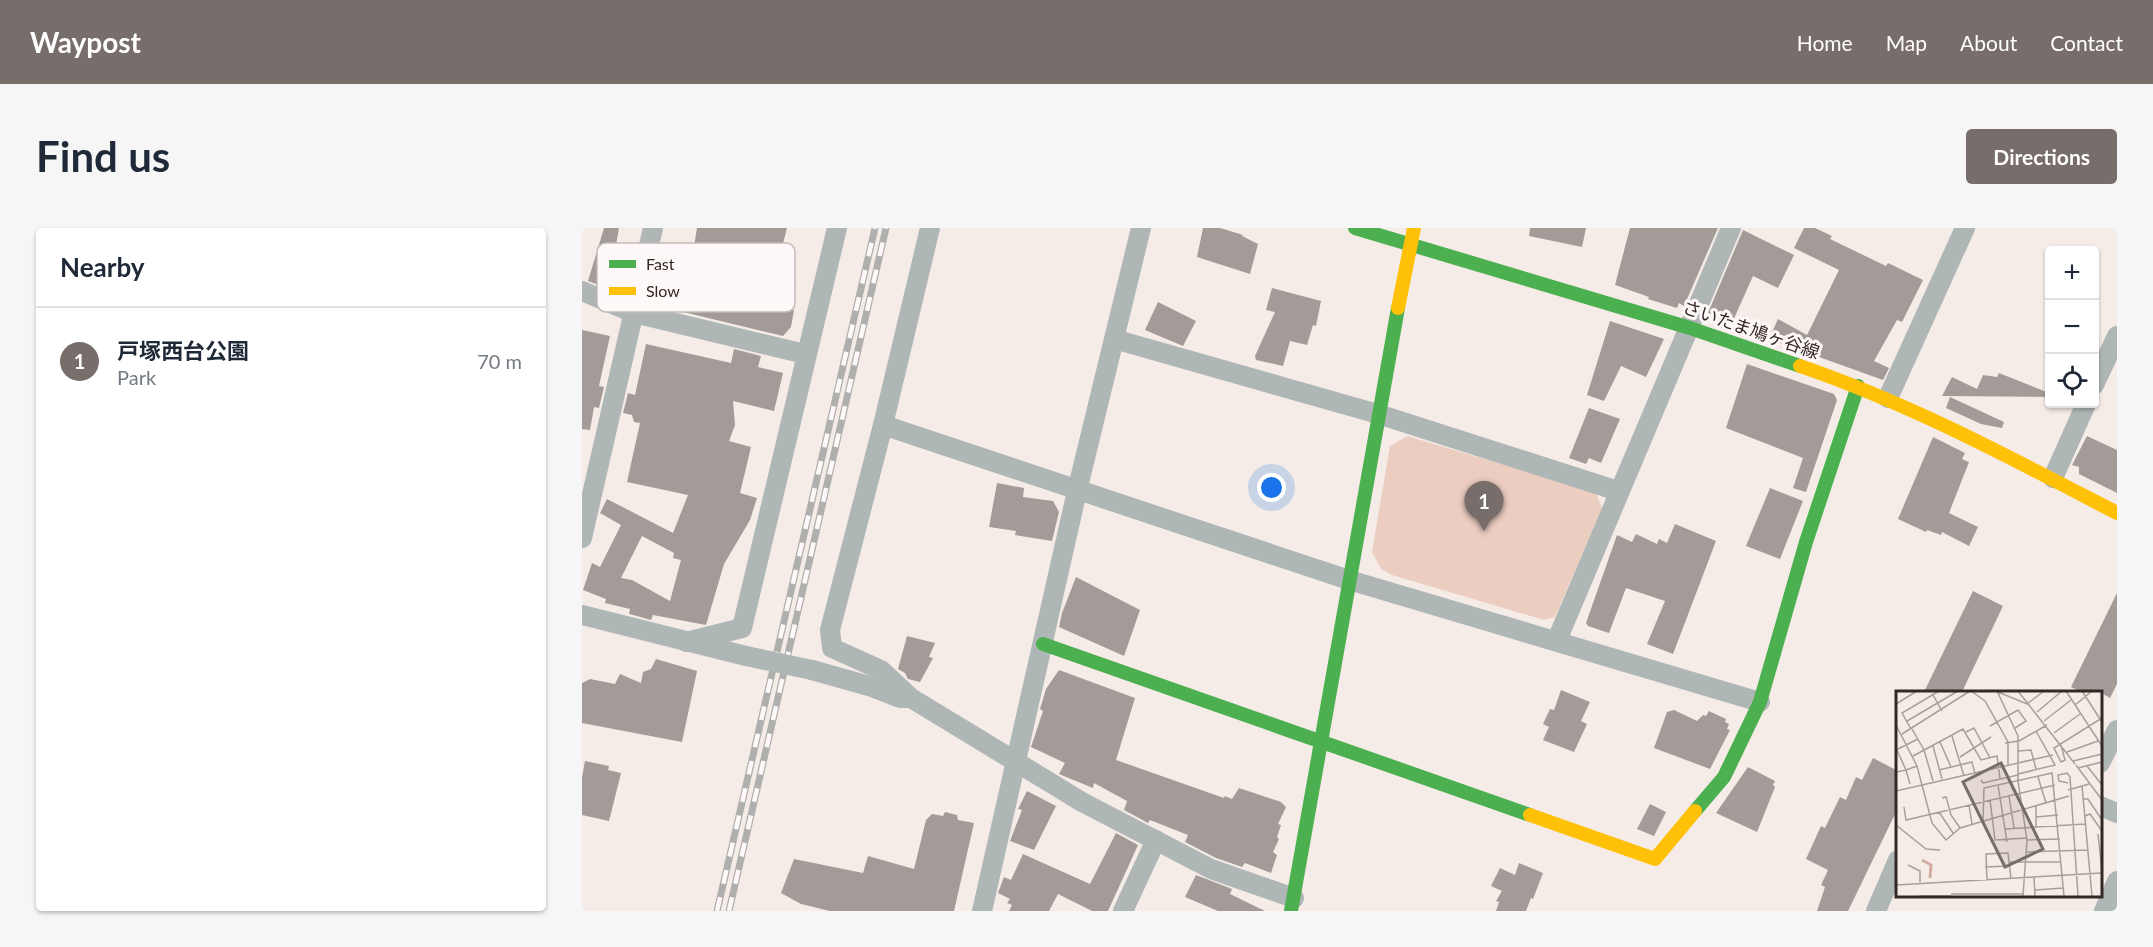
<!DOCTYPE html>
<html lang="en">
<head>
<meta charset="utf-8">
<style>
  :root { --surface:#fff; --page:#f6f6f7; --text:#1f2937; --muted:#747a83; --line:#e0e1e3; --accent:#776d6a }
  body { margin:0; font-family:Lato,"Noto Sans JP",sans-serif; background:var(--page); color:var(--text) }
  .controls { position:absolute; right:18px; top:18px; display:grid; overflow:hidden; border-radius:6px; box-shadow:0 2px 4px #0004 }
  .controls button { width:54px; height:54px; display:grid; place-items:center; padding:0; border:0; border-bottom:2px solid var(--line); background:var(--surface); color:var(--text); font:30px sans-serif }
  .you { position:absolute; left:690px; top:260px; width:21px; height:21px; margin:-15px; border:4px solid #fff; border-radius:50%; background:#1a73e8; box-shadow:0 0 0 9px #1a73e833 }
  .badge { display:grid; place-items:center; width:39px; height:39px; border-radius:50%; background:var(--accent); color:#fff; font-size:20px; font-weight:700 }
  .pin { position:absolute; translate:-50% -50px; filter:drop-shadow(0 2px 3px #0008) }
  .pin::after { content:''; position:absolute; top:32px; width:21px; height:18px; background:inherit; clip-path:polygon(0 0,100% 0,50% 100%) }
  .list { margin:0; padding:0; list-style:none }
  h2 { display:flex; justify-content:space-between; align-items:center; height:78px; margin:0; padding:0 24px; font-size:26px }
  h2 small { font-size:20px; font-weight:400; color:var(--muted) }
  .list li { display:grid; grid-template-columns:39px 1fr auto; gap:18px; align-items:center; box-sizing:border-box; height:108px; padding:0 24px; border-top:2px solid var(--line) }
  .list b { display:block; font-size:22px; white-space:nowrap }
  .list p { margin:0; font-size:20px; white-space:nowrap; color:var(--muted) }
  .list em { font-size:20px; font-style:normal; color:var(--muted) }
  .icon { flex:none; width:33px; height:33px; fill:none; stroke:currentColor; stroke-width:2; stroke-linecap:round; stroke-linejoin:round }
  .map { position:relative; flex:none; width:1535px; height:683px; overflow:hidden; border-radius:6px }
  header { display:flex; align-items:center; gap:36px; box-sizing:border-box; height:84px; padding:0 30px; background:var(--accent); color:#fff }
  header strong { font-size:28px }
  nav { display:flex; gap:33px; margin-inline-start:auto; font-size:21px }
  .intro { display:flex; align-items:center; justify-content:space-between; box-sizing:border-box; height:144px; padding:0 36px }
  h1 { margin:0; font-size:42px }
  .button { padding:15px 27px; border-radius:6px; background:var(--accent); color:#fff; font-size:21px; font-weight:700 }
  main { display:flex; gap:36px; padding:0 36px }
  aside { flex:1; background:var(--surface); border-radius:6px; box-shadow:0 2px 4px #0004 }
  .map>svg:first-child { display:block }
</style>
</head>
<body>
<header>
<strong>Waypost</strong>
<nav><a>Home</a><a>Map</a><a>About</a><a>Contact</a></nav>
</header>
<div class="intro"><h1>Find us</h1><a class="button">Directions</a></div>
<main>
<aside>
<h2>Nearby<small></small></h2>
<ul class="list">
<li><span class="badge">1</span><div><b>戸塚西台公園</b><p>Park</p></div><em>70 m</em></li>
</ul>
</aside>
<div class="map">
<svg width="1535" height="683" viewBox="0 0 1535 683">
  <rect width="100%" height="100%" fill="#f6ece7"/>
  <polygon fill="#eccec1" points="825,208 1014,264 1020,281 973,389 962,392 810,347 799,341 790,324 808,218"/>
  <g fill="#a29b97" fill-rule="evenodd">
    <polygon points="22,0 37,0 32,28 39,31 25,60 6,53"/>
    <polygon points="115,0 205,0 196,35 211,38 207,50 214,53 203,80 212,82 209,99 201,108 97,83 103,54 106,55"/>
    <polygon points="621,0 638,0 661,7 660,8 676,16 668,46 615,29"/>
    <polygon points="948,0 1004,0 1000,19 947,8"/>
    <polygon points="1048,0 1136,0 1102,78 1097,75 1095,80 1066,71 1067,69 1033,57"/>
    <polygon points="1222,0 1233,0 1250,8 1248,11 1304,38 1306,35 1341,52 1320,94 1315,92 1292,133 1307,140 1301,152 1187,111 1196,91 1225,107 1257,42 1212,20"/>
    <polygon points="1161,2 1212,27 1196,60 1171,48 1150,95 1145,95 1126,85"/>
    <polygon points="690,60 739,73 734,98 731,97 725,117 708,113 701,138 674,132 673,128 693,84 684,82"/>
    <polygon points="576,74 614,93 601,118 563,102"/>
    <polygon points="1028,93 1082,111 1064,149 1039,138 1022,173 1005,167"/>
    <polygon points="0,102 28,108 17,158 22,159 17,180 12,179 8,202 0,201"/>
    <path d="M 64,116 L 149,135 L 152,121 L 179,128 L 176,139 L 201,145 L 192,183 L 151,173 L 153,197 L 147,213 L 169,219 L 158,265 L 175,270 L 168,292 L 142,336 L 124,397 L 71,387 L 69,392 L 55,388 L 47,386 L 48,381 L 23,375 L 24,371 L 1,362 L 10,335 L 18,339 L 39,297 L 18,285 L 25,271 L 91,305 L 106,267 L 45,254 L 58,195 L 52,194 L 50,187 L 41,185 L 46,165 L 53,167 ZM 60,308 L 92,325 L 91,330 L 99,332 L 88,373 L 50,352 L 39,350 Z"/>
    <polygon points="1165,136 1252,166 1255,172 1224,264 1211,260 1221,230 1144,200"/>
    <polygon points="1417,145 1467,165 1467,169 1360,168 1370,149 1395,161 1401,147 1415,149"/>
    <polygon points="1368,169 1422,194 1420,200 1399,196 1364,180"/>
    <polygon points="1007,180 1038,191 1019,235 1007,230 1004,236 987,230"/>
    <polygon points="1505,208 1535,222 1535,265 1497,246 1497,239 1490,237"/>
    <polygon points="1351,209 1383,225 1380,231 1387,234 1367,285 1396,299 1387,318 1360,304 1359,307 1345,302 1344,304 1316,291"/>
    <polygon points="415,255 442,260 441,269 471,273 477,284 470,313 433,307 434,303 407,299"/>
    <polygon points="1188,260 1221,273 1198,331 1164,318"/>
    <polygon points="1093,296 1134,313 1091,426 1065,416 1083,373 1044,360 1027,405 1006,398 1004,395 1035,307 1050,314 1054,306 1075,316 1077,311 1085,315"/>
    <polygon points="494,349 558,382 542,428 477,399 480,385"/>
    <polygon points="1391,363 1421,378 1380,464 1342,464"/>
    <polygon points="1535,365 1535,456 1528,470 1518,464 1499,464 1489,459"/>
    <polygon points="325,408 353,415 347,429 351,430 338,454 326,451 323,445 316,441"/>
    <polygon points="74,431 115,443 100,514 0,495 0,455 8,451 33,456 38,446 59,455 61,444 69,441"/>
    <polygon points="477,442 553,470 534,532 642,570 643,568 650,571 657,560 699,574 704,579 696,596 699,597 695,609 697,611 691,624 695,627 689,645 663,635 660,639 634,630 603,614 606,607 568,592 566,595 542,582 545,573 512,555 511,560 477,546 483,535 449,519 461,483 458,481 464,461"/>
    <polygon points="979,462 1008,474 999,493 1005,496 992,524 961,512 967,499 961,496 968,481 972,482"/>
    <polygon points="1092,482 1115,493 1121,487 1124,488 1127,483 1144,491 1143,494 1147,496 1145,501 1148,502 1128,541 1072,520 1085,484"/>
    <polygon points="1291,530 1316,543 1316,580 1266,683 1235,683 1243,659 1239,657 1246,642 1224,631 1239,598 1243,600 1258,569 1264,572 1274,549 1280,552"/>
    <polygon points="3,533 27,538 26,542 39,545 27,593 0,587 0,549"/>
    <polygon points="1166,539 1193,553 1191,557 1193,559 1175,604 1134,585"/>
    <polygon points="445,563 474,578 452,622 428,613 440,582 436,581"/>
    <polygon points="1068,576 1084,584 1072,608 1055,601"/>
    <polygon points="363,584 375,587 376,592 392,595 372,683 248,683 219,676 199,665 212,631 281,645 286,628 332,641 344,592 350,586 361,588"/>
    <polygon points="534,605 556,617 526,683 510,683 476,666 467,683 427,683 430,677 425,675 428,671 416,665 422,649 429,652 441,626 508,656"/>
    <polygon points="937,635 961,645 951,671 949,670 944,683 914,683 917,674 914,673 920,663 909,658 918,640 933,647"/>
    <polygon points="614,647 650,661 648,666 683,683 636,683 603,669"/>
  </g>
  <g fill="none" stroke-linecap="round" stroke-linejoin="round">
    <g stroke="#afb6b6" stroke-width="20">
      <polyline points="348,0 301,197 248,402 250,420 299,442 329,470 500,574 629,641 712,670"/>
      <polyline points="0,63 52,85 223,126"/>
      <polyline points="532,111 796,186 1036,263"/>
      <polyline points="1512,157 1535,108"/>
      <polyline points="1306,170 1383,0"/>
      <polyline points="301,197 767,352 1178,474"/>
      <polyline points="1471,250 1504,176"/>
      <polyline points="0,310 71,0"/>
      <polyline points="0,387 164,428"/>
      <polyline points="975,412 1149,0"/>
      <polyline points="104,414 160,400 255,0"/>
      <polyline points="230,442 287,458 318,470 326,470"/>
      <polyline points="1518,535 1535,502"/>
      <polyline points="1518,578 1535,585"/>
      <polyline points="400,683 495,263 559,0"/>
      <polyline points="541,683 574,612"/>
      <polyline points="1294,683 1316,632"/>
      <polyline points="1522,683 1535,653"/>
    </g>
    <g stroke="#4caf50" stroke-width="14">
      <polyline points="773,0 1108,100 1218,138"/>
      <polyline points="461,416 948,587"/>
      <polyline points="1113,583 1142,549 1178,474 1224,314 1276,158"/>
      <polyline points="709,683 816,80"/>
    </g>
    <g stroke="#ffc107" stroke-width="14">
      <polyline points="816,80 832,0"/>
      <path d="M 1218,138 C 1329,176 1431,231 1535,285"/>
      <polyline points="948,587 1073,631 1113,583"/>
    </g>
    <defs>
      <g id="rail">
        <polyline points="135,683 293,0"/>
        <polyline points="147,683 304,0"/>
      </g>
    </defs>
    <use href="#rail" stroke="#afafad" stroke-width="7"/>
    <use href="#rail" stroke="#fef9f8" stroke-width="4.5" stroke-dasharray="14" stroke-linecap="butt"/>
    <polyline stroke="#afb6b6" stroke-width="20" points="164,428 230,442"/>
  </g>
  <g text-anchor="middle" stroke-width="6" stroke-linejoin="round" paint-order="stroke">
    <g font-size="18" fill="#322926" stroke="#fef9f8">
      <text transform="translate(1169 102) rotate(19)" y="6">さいたま鳩ヶ谷線</text>
    </g>
  </g>
  <g transform="translate(1314 463)">
    <rect width="206" height="206" fill="#f6ece7"/>
    <path fill="none" stroke="#d2aea0" stroke-width="3" d="M 26,169 L 35,174 L 34,187"/>
    <path fill="none" stroke="#a89e9a" stroke-width="1.5" d="M 75,0 L 89,10 L 112,51 L 112,75M 101,0 L 122,45 L 122,90 L 131,149 L 127,205M 122,0 L 179,73M 170,0 L 206,55M 186,0 L 206,31M 102,1 L 131,13 L 148,0M 37,4 L 46,20M 0,13 L 21,0M 179,14 L 196,0M 141,21 L 166,0M 11,30 L 62,0M 148,30 L 175,9M 0,34 L 21,75 L 36,132 L 50,149 L 64,137 L 173,105M 94,35 L 122,19 L 130,30 L 119,37M 15,38 L 6,22 L 43,0M 16,38 L 28,59 L 37,90M 70,41 L 78,37 L 94,67M 158,42 L 184,23M 6,43 L 74,0M 56,45 L 68,85M 44,51 L 55,76M 109,52 L 123,50 L 151,34M 165,54 L 169,69 L 165,71 L 158,57 L 206,27M 37,55 L 46,88M 0,57 L 10,79 L 21,75M 2,58 L 22,48M 122,60 L 135,59 L 140,78M 171,61 L 202,50M 17,65 L 67,38 L 85,69 L 101,65 L 104,88M 64,66 L 95,46M 177,70 L 206,63M 180,74 L 206,109M 191,75 L 206,94M 182,77 L 206,71M 43,79 L 76,71 L 79,83M 0,81 L 10,79 L 14,93M 122,83 L 159,74 L 140,40M 142,86 L 150,112M 85,89 L 87,92 L 122,84M 172,92 L 163,90 L 162,84 L 171,82 L 174,86 L 182,205M 102,94 L 111,151M 186,95 L 196,205M 172,99 L 193,93M 0,100 L 157,64M 113,105 L 118,137M 46,107 L 50,106 L 55,124 L 64,137M 187,108 L 192,108 L 206,129M 94,109 L 99,149 L 131,147M 73,114 L 76,133M 140,115 L 140,136M 8,116 L 10,129 L 159,94M 43,121 L 57,142M 189,125 L 194,123 L 206,140M 140,126 L 162,124M 87,130 L 88,97 L 156,82 L 168,205M 0,134 L 30,158 L 44,159M 109,138 L 189,133M 202,143 L 206,180M 131,149 L 164,148M 131,161 L 192,159M 114,171 L 165,171M 12,174 L 24,180 L 24,191M 89,176 L 114,175M 138,186 L 139,205M 91,189 L 90,163 L 112,162 L 115,188M 0,194 L 206,182M 139,199 L 167,197M 55,203 L 127,203M 23,205 L 55,205"/>
    <path fill="#776d6a" fill-opacity="0.15" stroke="#776d6a" stroke-width="3" d="M 105,72 L 147,158 L 109,176 L 67,91 Z"/>
    <rect width="206" height="206" fill="none" stroke="#322926" stroke-width="3"/>
  </g>
  <rect x="15" y="15" width="198" height="69" rx="9" fill="#fef9f8" stroke="#c1bbb9" stroke-width="1.5"/>
  <rect x="27" y="32" width="27" height="8" fill="#4caf50"/>
  <rect x="27" y="59" width="27" height="8" fill="#ffc107"/>
  <g font-size="16" fill="#322926">
    <text x="64" y="42">Fast</text>
    <text x="64" y="69">Slow</text>
  </g>
</svg>
<div class="controls">
<button>+</button>
<button>−</button>
<button><svg class="icon" aria-label="locate" viewBox="0 0 24 24"><circle cx="12" cy="12" r="6"/><path d="M12 2v4M12 18v4M2 12h4M18 12h4"/></svg></button>
</div>
<div class="you"></div>
<div class="pin badge" style="left:902px;top:303px">1</div>
</div>
</main>
</body>
</html>
